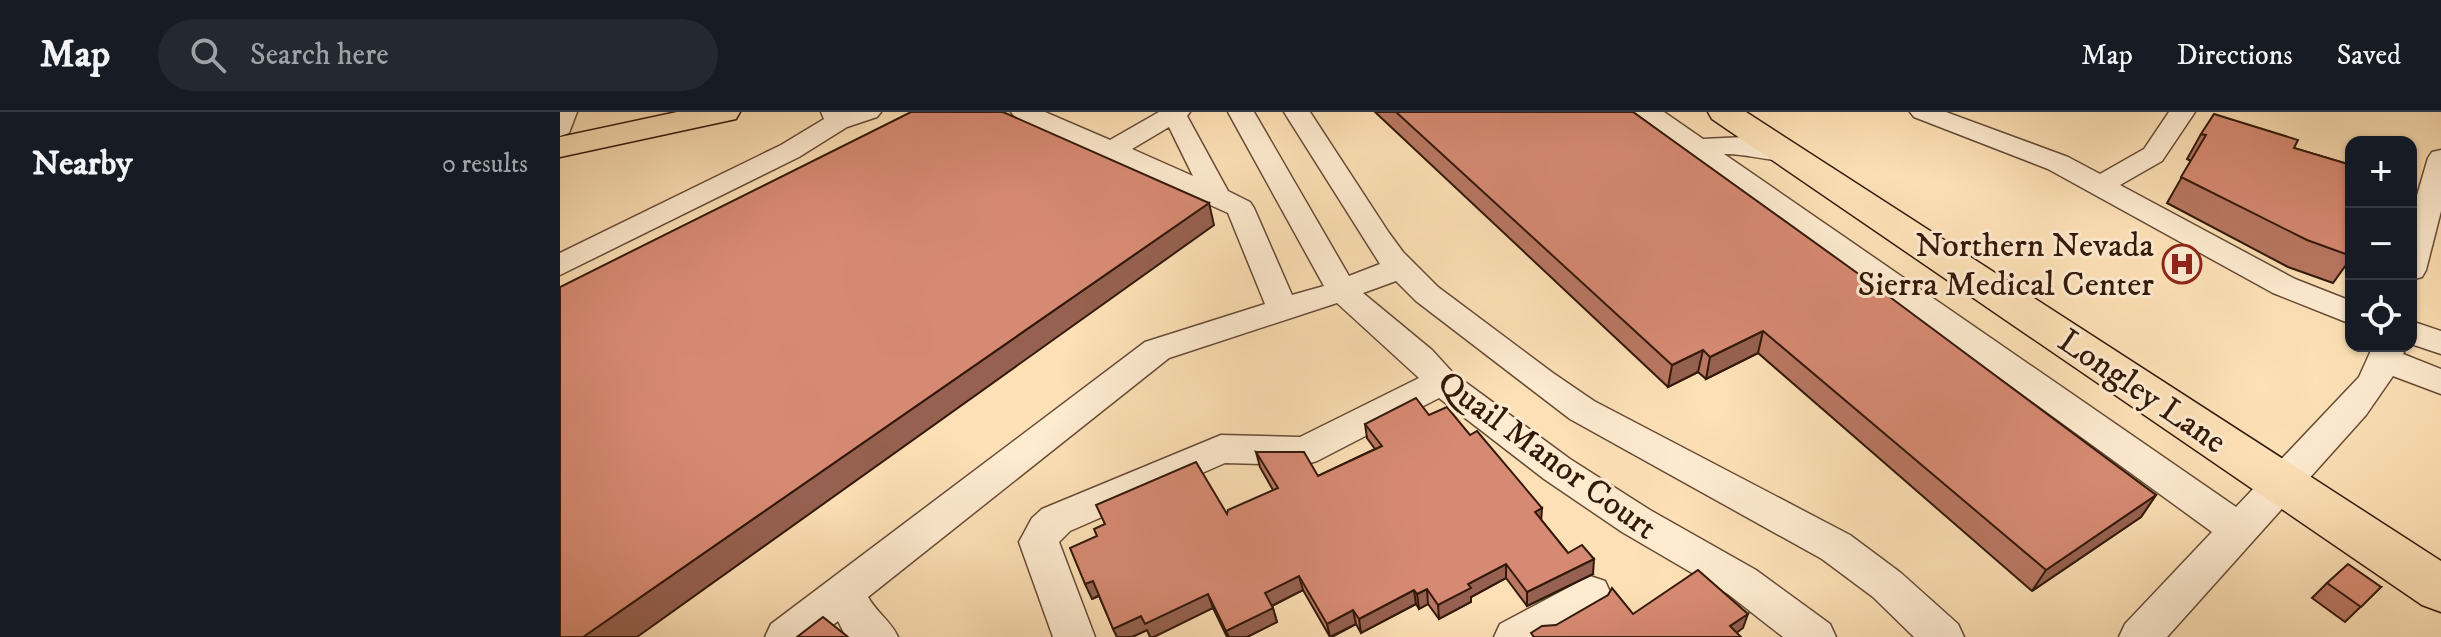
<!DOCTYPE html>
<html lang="en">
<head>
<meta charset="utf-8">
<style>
  :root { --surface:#171b24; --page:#242831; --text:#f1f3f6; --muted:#9ea1a6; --line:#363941 }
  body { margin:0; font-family:"IM FELL DW Pica",serif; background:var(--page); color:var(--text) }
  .controls { position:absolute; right:24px; top:24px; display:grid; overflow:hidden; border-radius:16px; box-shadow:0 2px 6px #0004 }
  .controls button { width:72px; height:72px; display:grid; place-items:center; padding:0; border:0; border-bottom:2px solid var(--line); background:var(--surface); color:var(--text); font:40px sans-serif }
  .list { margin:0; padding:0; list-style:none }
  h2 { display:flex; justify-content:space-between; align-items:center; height:104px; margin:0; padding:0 32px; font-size:34px }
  h2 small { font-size:26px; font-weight:400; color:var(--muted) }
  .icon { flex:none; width:44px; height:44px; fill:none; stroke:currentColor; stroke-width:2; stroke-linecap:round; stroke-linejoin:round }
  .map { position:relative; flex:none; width:1881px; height:525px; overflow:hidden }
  header { display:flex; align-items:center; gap:48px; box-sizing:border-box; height:112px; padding:0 40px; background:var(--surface); border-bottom:2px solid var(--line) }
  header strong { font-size:38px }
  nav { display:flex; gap:44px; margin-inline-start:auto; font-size:28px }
  .search { width:560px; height:72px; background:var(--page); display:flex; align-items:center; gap:20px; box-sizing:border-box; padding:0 28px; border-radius:44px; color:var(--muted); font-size:30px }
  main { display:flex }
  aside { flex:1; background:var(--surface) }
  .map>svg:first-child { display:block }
</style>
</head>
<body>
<header>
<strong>Map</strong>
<div class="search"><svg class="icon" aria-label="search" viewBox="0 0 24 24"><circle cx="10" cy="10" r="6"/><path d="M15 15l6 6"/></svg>Search here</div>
<nav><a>Map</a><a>Directions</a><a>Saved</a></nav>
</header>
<main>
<aside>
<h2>Nearby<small>0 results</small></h2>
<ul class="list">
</ul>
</aside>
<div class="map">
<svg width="1881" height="525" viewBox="0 0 1881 525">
  <rect width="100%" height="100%" fill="#fde0b6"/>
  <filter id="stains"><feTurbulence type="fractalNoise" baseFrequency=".0025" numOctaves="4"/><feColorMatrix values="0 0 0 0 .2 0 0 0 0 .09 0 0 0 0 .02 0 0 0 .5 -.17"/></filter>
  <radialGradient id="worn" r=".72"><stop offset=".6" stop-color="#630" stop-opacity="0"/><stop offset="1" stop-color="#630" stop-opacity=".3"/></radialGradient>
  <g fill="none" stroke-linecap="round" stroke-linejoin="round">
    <defs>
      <g id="minor">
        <polygon points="0,0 17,0 9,21 0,24"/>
        <polygon points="261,0 321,0 317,5 287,15 239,45 0,163 0,141 221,33 264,7"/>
        <path d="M 451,0 L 485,0 L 550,28 L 599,0 L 630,0 L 627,4 L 668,79 L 690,90 L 694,96 L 732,183 L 764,174 L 668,0 L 694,0 L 789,164 L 820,152 L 724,0 L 750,0 L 829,121 L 843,140 L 878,175 L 993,261 L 1034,289 L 1290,423 L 1341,461 L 1398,512 L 1404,525 L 1354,525 L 1313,485 L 1262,447 L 1010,307 L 856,189 L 836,169 L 803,181 L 872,238 L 893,261 L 1010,347 L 1090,398 L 1196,458 L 1270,512 L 1276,525 L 1223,525 L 1168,482 L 1062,420 L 984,367 L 879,286 L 757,349 L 744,353 L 665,351 L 510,419 L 499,430 L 535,525 L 493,525 L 459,430 L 472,406 L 482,397 L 661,323 L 740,325 L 859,266 L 777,191 L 609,246 L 308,485 C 317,501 331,509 338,525 L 286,525 L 278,509 L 258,525 L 205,525 L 211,512 L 585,230 L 705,192 L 668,101 L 455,5 ZM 609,15 L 633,64 L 572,37 Z"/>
        <path d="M 1074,0 L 1104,0 L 1143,27 L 1184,25 L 1235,35 L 1239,41 L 1235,47 C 1214,52 1187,41 1164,42 L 1676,395 L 1799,265 L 1813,234 L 1847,234 L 1843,242 L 1881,257 L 1881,282 L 1833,264 L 1806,303 L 1607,525 L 1559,525 L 1565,512 L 1652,420 Z"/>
        <polygon points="1350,0 1386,0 1508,45 1540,62 1584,37 1609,0 1635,0 1602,49 1560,73 1735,167 1791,189 1791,212 1713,181 1488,57 1354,5"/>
        <polygon points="1881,38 1881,99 1866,158 1862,165 1851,168 1851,104 1868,46 1872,40"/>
        <polygon points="1851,209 1881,219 1881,242 1851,232"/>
        <polygon points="1030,464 1045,469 1051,482 1045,495 993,525 934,525 940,512"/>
      </g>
      <g id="major">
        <polygon points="117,0 180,0 176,7 0,45 0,25"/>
        <polygon points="1148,0 1186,0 1881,449 1881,500 1862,493 1152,7"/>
      </g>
    </defs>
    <use href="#minor" stroke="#664b35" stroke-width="3"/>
    <use href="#major" stroke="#33190a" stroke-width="3"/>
    <use href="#minor" fill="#feebd0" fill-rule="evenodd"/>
    <use href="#major" fill="#fde0b6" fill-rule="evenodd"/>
  </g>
  <g fill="#b97763" stroke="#33190a" stroke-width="2">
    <polygon points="815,0 1073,0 1596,383 1581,405 1472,479 1198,241 1146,267 1138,260 1108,275"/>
    <polygon points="1641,22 1734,36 1791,53 1791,146 1773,171 1728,155 1607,91 1631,49 1627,47"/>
    <polygon points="869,303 981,408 1008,441 1033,462 967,494 946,466 911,485 911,490 879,507 868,492 859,497 856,492 801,521 796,512 772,525 770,525 743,478 712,494 717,510 687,525 667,525 653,496 587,518 572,525 557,525 539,484 532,487 713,378 700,355 696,340 758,364 815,337 807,326 805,312"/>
    <polygon points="1767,471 1821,475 1785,510 1752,486"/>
  </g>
  <g fill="#966150" stroke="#33190a" stroke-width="2">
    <polygon points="649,91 654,113 77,525 23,525"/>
    <polygon points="1203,219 1198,241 1146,267 1150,245"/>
    <polygon points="1143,238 1138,260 1108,275 1112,253"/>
    <polygon points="1596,383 1581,405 1472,479 1486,458"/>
    <polygon points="982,396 981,411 975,400"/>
    <polygon points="1034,447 1033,462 967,494 967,480"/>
    <polygon points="946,452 946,466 911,485 911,490 879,507 878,493 908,472"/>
    <polygon points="739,464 743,478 709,495 705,481"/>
    <polygon points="533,469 540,483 532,487 525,472"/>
    <polygon points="867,477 868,492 859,497 857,482"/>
    <polygon points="854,478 856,492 801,521 799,507"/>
    <polygon points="648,482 653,496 594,525 590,525 587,518 572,525 557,525 553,517 581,504"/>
    <polygon points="713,496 717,510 687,525 669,525 666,519"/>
    <polygon points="793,498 796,512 770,525 767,512"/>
    <polygon points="1188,502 1183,516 1171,525 1170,514"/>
  </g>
  <g fill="#d78a73" stroke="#33190a" stroke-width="2">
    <polygon points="351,0 443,0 649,91 23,525 0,525 0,175"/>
    <polygon points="836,0 1073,0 1307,168 1596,383 1486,458 1203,219 1150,245 1143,238 1112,253"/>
    <polygon points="1654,2 1738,28 1734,36 1791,53 1791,144 1747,128 1621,65 1646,23 1641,22"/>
    <polygon points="856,286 869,303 887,295 910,323 917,319 982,396 975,400 1008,441 1022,433 1034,447 967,480 946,452 908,472 911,476 878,493 867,477 857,482 854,478 799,507 793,498 767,512 739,464 705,481 713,496 666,519 648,482 585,512 581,504 553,517 533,469 525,472 510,436 537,424 534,417 545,412 536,393 636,350 667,402 668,398 718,376 696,340 744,340 758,364 822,334 805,312"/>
    <polygon points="1788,452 1821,475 1801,495 1767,471"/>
    <polygon points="1138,458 1188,502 1170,514 1181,525 974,525 971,521 982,514 996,513 1048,483 1052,476 1073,502"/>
    <polygon points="263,505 288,525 237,525"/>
  </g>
  <defs>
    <symbol id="hospital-ring" viewBox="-11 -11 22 22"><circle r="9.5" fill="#feebd0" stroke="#8f2418" stroke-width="1.5"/><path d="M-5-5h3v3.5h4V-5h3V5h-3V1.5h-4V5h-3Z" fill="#8f2418"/></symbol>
  </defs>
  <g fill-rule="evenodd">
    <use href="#hospital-ring" x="1600" y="130" width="44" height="44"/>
  </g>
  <g text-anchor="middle" stroke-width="6" stroke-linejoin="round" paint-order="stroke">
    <g font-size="34" fill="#33190a" stroke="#feebd0" text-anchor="end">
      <text x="1594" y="144">Northern Nevada<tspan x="1594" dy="39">Sierra Medical Center</tspan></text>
    </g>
    <g font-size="34" fill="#33190a" stroke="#feebd0">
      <text transform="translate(1583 278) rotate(34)" y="12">Longley Lane</text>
      <text transform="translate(988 342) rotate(36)" y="12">Quail Manor Court</text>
    </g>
  </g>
  <rect width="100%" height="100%" filter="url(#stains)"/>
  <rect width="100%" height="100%" fill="url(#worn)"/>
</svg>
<div class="controls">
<button>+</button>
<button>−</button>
<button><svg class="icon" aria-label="locate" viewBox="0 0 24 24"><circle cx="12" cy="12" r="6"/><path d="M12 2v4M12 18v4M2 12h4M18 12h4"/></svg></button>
</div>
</div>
</main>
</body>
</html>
